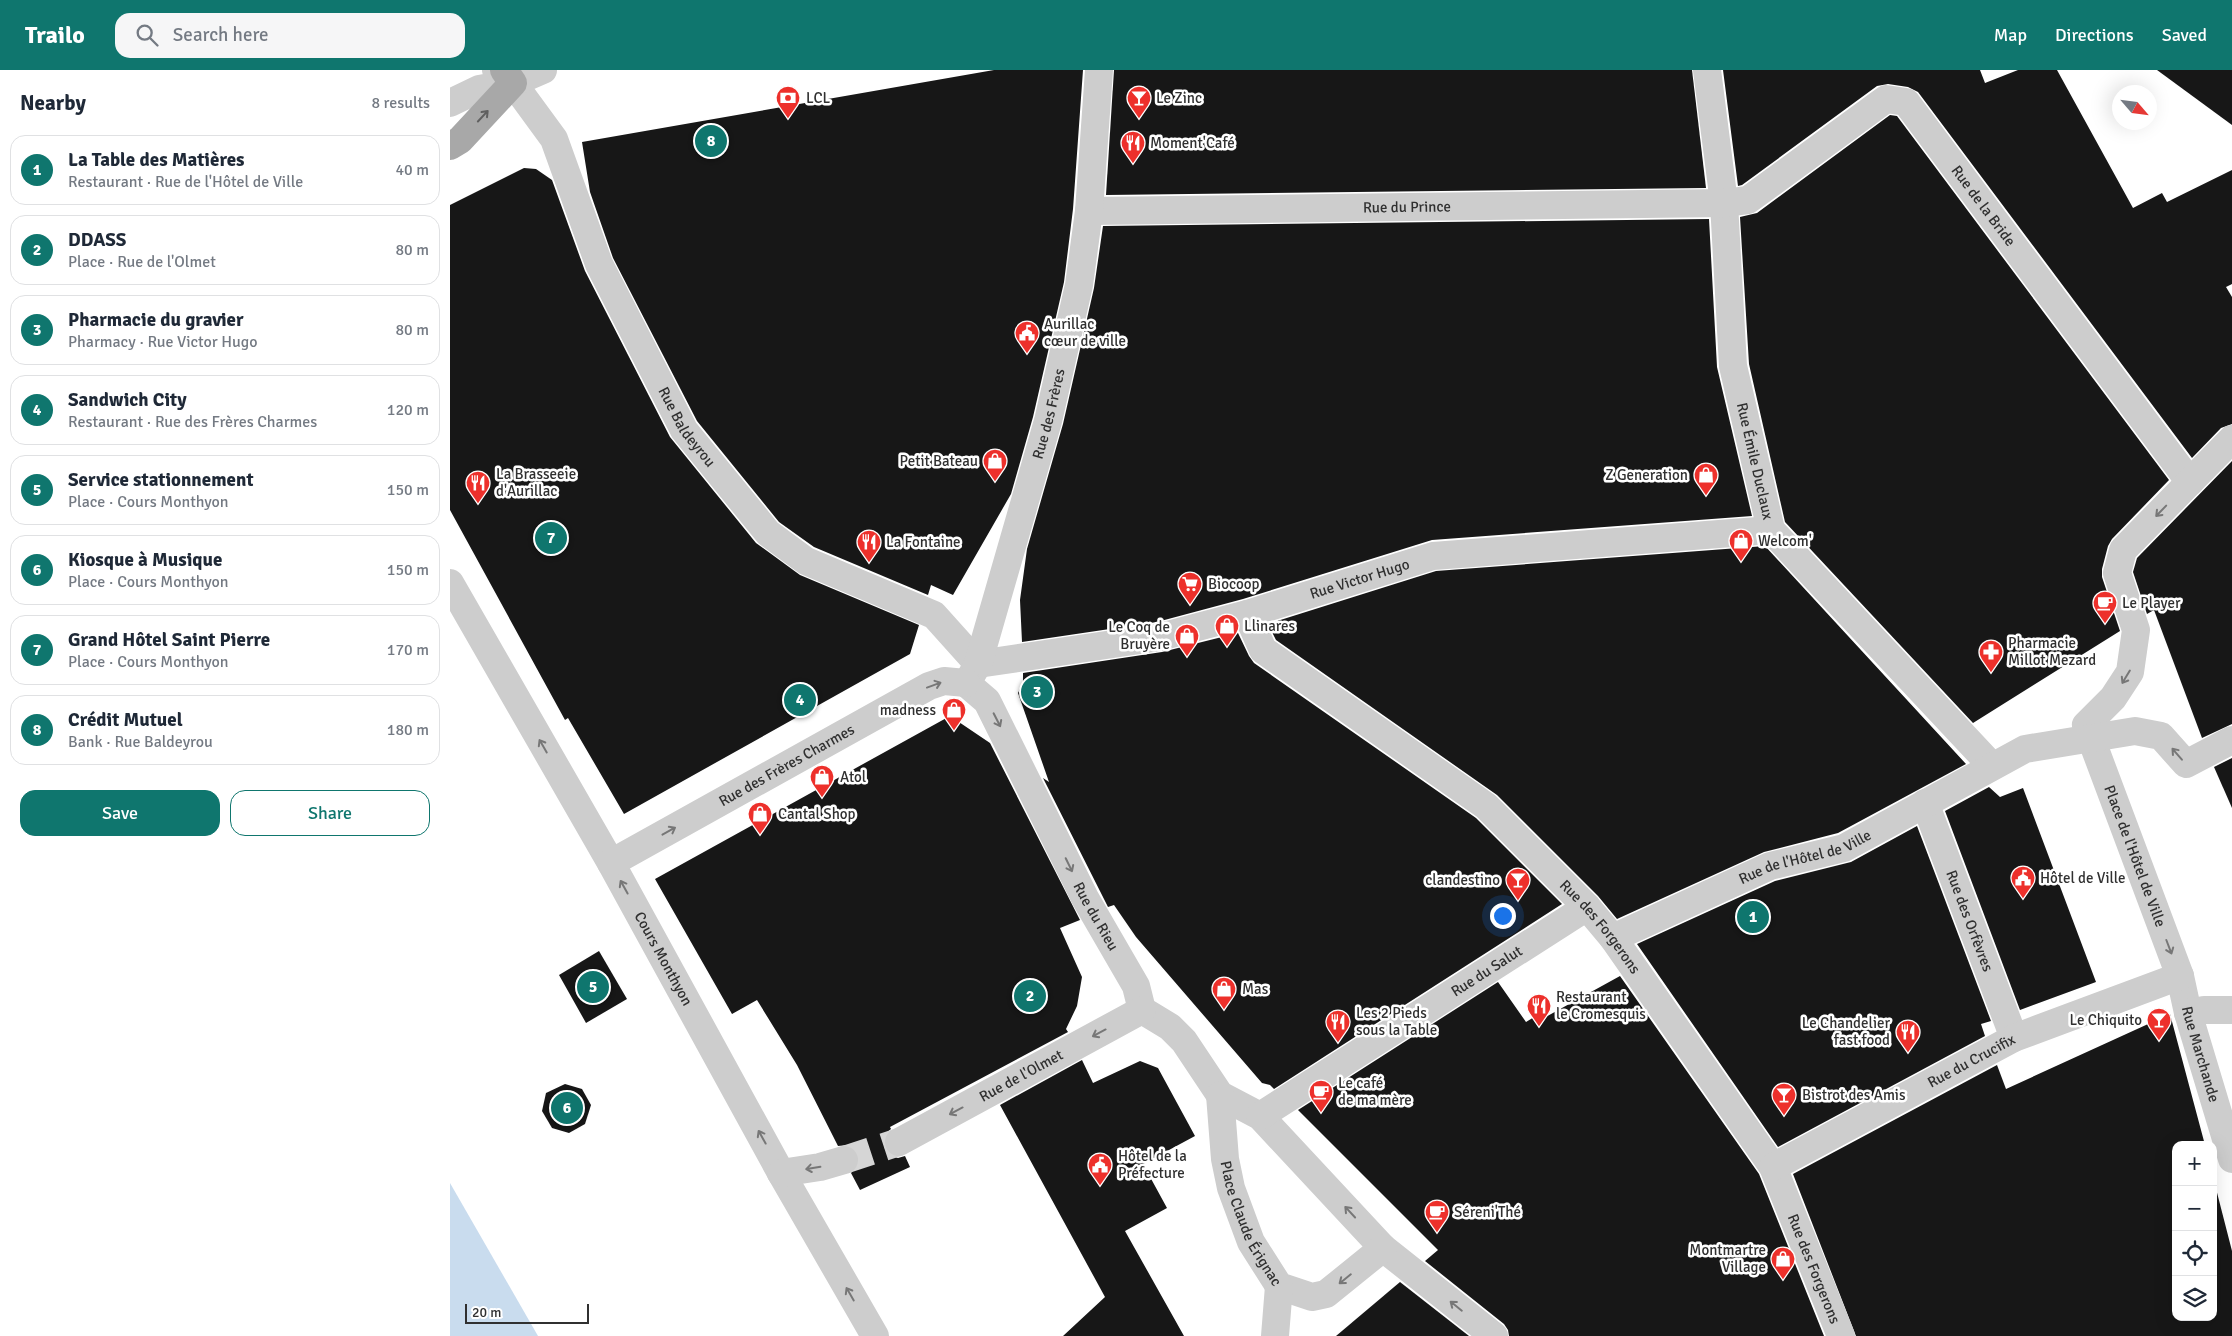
<!DOCTYPE html>
<html lang="en">
<head>
<meta charset="utf-8">
<style>
  :root { --surface:#fff; --page:#f6f6f7; --text:#1f2937; --muted:#747a83; --line:#e0e1e3; --accent:#0f766e }
  body { margin:0; font-family:Signika,sans-serif; background:var(--page); color:var(--text) }
  .controls { position:absolute; right:15px; bottom:15px; display:grid; overflow:hidden; border-radius:10px; box-shadow:0 5px 20px #0002 }
  .controls button { width:45px; height:45px; display:grid; place-items:center; padding:0; border:0; border-bottom:1px solid var(--line); background:var(--surface); color:var(--text); font:25px sans-serif }
  .compass { position:absolute; left:1662px; top:15px; width:45px; height:45px; border-radius:50%; background:var(--surface); box-shadow:0 5px 20px #0002; rotate:118deg }
  .scale { position:absolute; left:15px; bottom:12px; width:124px; box-sizing:border-box; padding-left:5px; border:2px solid #303030; border-top:0; font-size:14px; line-height:18px; white-space:nowrap; color:#303030; -webkit-text-stroke:4px #fff; paint-order:stroke }
  .you { position:absolute; left:1052px; top:845px; width:18px; height:18px; margin:-12px; border:4px solid #fff; border-radius:50%; background:#1a73e8; box-shadow:0 0 0 8px #1a73e833 }
  .badge { display:grid; place-items:center; width:32px; height:32px; border-radius:50%; background:var(--accent); color:#fff; font-size:16px; font-weight:700 }
  .pin { position:absolute; translate:-50% -50%; border:2px solid #fff; box-shadow:0 1px 5px #0006 }
  .list { margin:0; padding:0; list-style:none }
  h2 { display:flex; justify-content:space-between; align-items:center; height:65px; margin:0; padding:0 20px; font-size:21px }
  h2 small { font-size:16px; font-weight:400; color:var(--muted) }
  .list li { display:grid; grid-template-columns:32px 1fr auto; gap:15px; align-items:center; box-sizing:border-box; height:70px; margin:0 10px 10px; padding:0 10px; border:1px solid var(--line); border-radius:15px }
  .list b { display:block; font-size:19px; white-space:nowrap }
  .list p { margin:0; font-size:16px; white-space:nowrap; color:var(--muted) }
  .list em { font-size:16px; font-style:normal; color:var(--muted) }
  .actions { display:flex; gap:10px; padding:15px 20px }
  .actions a { flex:1; padding:11px 0; border:1px solid var(--accent); border-radius:15px; text-align:center; font-size:18px; color:var(--accent) }
  .actions .main { background:var(--accent); color:#fff }
  .icon { flex:none; width:28px; height:28px; fill:none; stroke:currentColor; stroke-width:2; stroke-linecap:round; stroke-linejoin:round }
  .map { position:relative; flex:none; width:1782px; height:1266px; overflow:hidden }
  header { display:flex; align-items:center; gap:30px; box-sizing:border-box; height:70px; padding:0 25px; background:var(--accent); color:#fff }
  header strong { font-size:24px }
  nav { display:flex; gap:28px; margin-inline-start:auto; font-size:18px }
  .search { width:350px; height:45px; background:var(--page); display:flex; align-items:center; gap:12px; box-sizing:border-box; padding:0 18px; border-radius:15px; color:var(--muted); font-size:19px }
  main { display:flex }
  aside { flex:1; background:var(--surface) }
  .map>svg:first-child { display:block }
</style>
</head>
<body>
<header>
<strong>Trailo</strong>
<div class="search"><svg class="icon" aria-label="search" viewBox="0 0 24 24"><circle cx="10" cy="10" r="6"/><path d="M15 15l6 6"/></svg>Search here</div>
<nav><a>Map</a><a>Directions</a><a>Saved</a></nav>
</header>
<main>
<aside>
<h2>Nearby<small>8 results</small></h2>
<ul class="list">
<li><span class="badge">1</span><div><b>La Table des Matières</b><p>Restaurant · Rue de l'Hôtel de Ville</p></div><em>40 m</em></li>
<li><span class="badge">2</span><div><b>DDASS</b><p>Place · Rue de l'Olmet</p></div><em>80 m</em></li>
<li><span class="badge">3</span><div><b>Pharmacie du gravier</b><p>Pharmacy · Rue Victor Hugo</p></div><em>80 m</em></li>
<li><span class="badge">4</span><div><b>Sandwich City</b><p>Restaurant · Rue des Frères Charmes</p></div><em>120 m</em></li>
<li><span class="badge">5</span><div><b>Service stationnement</b><p>Place · Cours Monthyon</p></div><em>150 m</em></li>
<li><span class="badge">6</span><div><b>Kiosque à Musique</b><p>Place · Cours Monthyon</p></div><em>150 m</em></li>
<li><span class="badge">7</span><div><b>Grand Hôtel Saint Pierre</b><p>Place · Cours Monthyon</p></div><em>170 m</em></li>
<li><span class="badge">8</span><div><b>Crédit Mutuel</b><p>Bank · Rue Baldeyrou</p></div><em>180 m</em></li>
</ul>
<div class="actions"><a class="main">Save</a><a>Share</a></div>
</aside>
<div class="map">
<svg width="1782" height="1266" viewBox="0 0 1782 1266">
  <rect width="100%" height="100%" fill="#fff"/>
  <polygon fill="#c9dcee" points="0,1113 88,1266 0,1266"/>
  <g fill="#171717">
    <polygon points="544,0 633,0 623,139 614,212 583,347 561,424 503,525 481,515 478,525 364,477 329,452 247,351 163,188 140,122 132,72"/>
    <polygon points="664,0 1242,0 1256,118 656,125"/>
    <polygon points="1273,0 1530,0 1535,13 1568,0 1607,0 1683,138 1712,123 1717,132 1782,100 1782,214 1776,217 1782,227 1782,354 1771,358 1742,388 1468,22 1458,17 1438,14 1427,16 1292,115 1288,116"/>
    <polygon points="1707,0 1782,0 1782,55"/>
    <polygon points="1440,45 1447,46 1719,410 1662,469 1658,476 1652,499 1652,507 1670,561 1523,653 1335,452 1299,294 1290,147 1307,143"/>
    <polygon points="74,98 86,99 102,110 135,201 220,367 306,473 350,505 469,555 460,584 174,744 118,648 115,650 0,440 0,135"/>
    <polygon points="1259,149 1267,297 1302,446 982,470 793,529 707,552 572,572 570,530 577,479 613,354 644,218 653,156"/>
    <polygon points="1782,391 1782,654 1752,668 1704,540 1697,544 1683,502 1687,488"/>
    <polygon points="1315,476 1516,694 1388,763 1314,782 1167,849 1148,826 1047,725 826,570 818,554 986,501"/>
    <polygon points="788,563 799,586 804,593 1026,748 1112,834 824,1019 820,1015 812,1013 686,867 664,835 658,837 593,708 599,712 568,623 573,613 573,603 712,582"/>
    <polygon points="500,646 540,673 630,850 610,858 632,907 627,936 616,959 618,962 440,1057 441,1059 435,1064 433,1071 435,1079 441,1086 448,1088 455,1086 460,1097 410,1120 401,1103 409,1094 409,1085 405,1079 398,1075 388,1076 347,995 307,930 282,944 205,809"/>
    <polygon points="1782,688 1782,738 1764,697"/>
    <polygon points="1539,717 1550,727 1573,718 1646,912 1570,940 1495,741"/>
    <polygon points="1467,756 1541,951 1531,954 1535,966 1328,1077 1187,874 1325,811 1401,792"/>
    <polygon points="149,881 177,929 136,953 109,905"/>
    <polygon points="1170,906 1309,1104 1374,1266 1059,1266 1058,1260 1054,1254 975,1191 988,1180 848,1040 1048,912 1076,952 1089,944 1092,949"/>
    <polygon points="1720,944 1755,1075 1726,1075 1726,1247 1763,1247 1763,1107 1782,1181 1782,1266 1406,1266 1343,1104 1547,995 1556,1019"/>
    <polygon points="632,990 643,1013 690,991 708,998 745,1066 693,1094 717,1138 675,1161 734,1266 613,1266 655,1227 550,1035"/>
    <polygon points="115,1014 132,1019 141,1035 135,1054 119,1063 102,1058 92,1041 96,1023"/>
    <polygon points="950,1212 1019,1266 886,1266"/>
  </g>
  <g fill="none" stroke-linecap="round" stroke-linejoin="round">
    <polyline stroke="#d6d6d6" stroke-width="28" stroke-dasharray="28 14" stroke-linecap="butt" points="394,1090 449,1072"/>
    <g stroke="#cdcdcd" stroke-width="28">
      <path id="s1" d="M 46,0 L 63,13 L 104,69 L 149,194 L 234,360 L 318,463 L 356,491 L 484,545 L 528,594"/>
      <path id="s2" d="M 1257,0 L 1274,133 L 1283,296 L 1321,460 L 1542,696"/>
      <polyline points="0,33 29,19 63,13 93,0"/>
      <path id="s3" d="M 639,141 L 1274,133 L 1298,130 L 1436,29 L 1456,32 L 1740,412"/>
      <path id="s4" d="M 1782,369 L 1673,480 L 1667,503 L 1686,560 L 1680,602 L 1663,628 L 1636,655 L 1730,906 L 1738,943 L 1782,1089"/>
      <path id="s5" d="M 0,513 L 161,793 L 331,1103 L 425,1266"/>
      <path id="s6" d="M 797,544 L 813,580 L 1036,736 L 1137,837 L 1163,868 L 1323,1097 L 1391,1266"/>
      <path id="s7" d="M 528,594 L 710,567 L 797,544 L 983,486 L 1321,460"/>
      <path id="s8" d="M 521,606 L 528,594 L 598,351 L 629,215 L 639,141 L 649,0"/>
      <path id="s9" d="M 516,613 L 537,631 L 635,828 L 686,916 L 692,940 L 720,957 L 734,971 L 770,1025 L 810,1046 L 933,1178 L 1044,1266"/>
      <path id="s10" d="M 1475,733 L 1564,968"/>
      <path id="s11" d="M 161,793 L 479,616 L 494,611 L 516,613"/>
      <path id="s12" d="M 1163,868 L 1320,796 L 1394,778 L 1575,679 L 1685,661 L 1711,666 L 1736,694 L 1782,670"/>
      <polyline points="1738,943 1754,940 1782,940"/>
      <path id="s13" d="M 770,1025 L 775,1089 L 781,1118 L 801,1172 L 829,1216 L 862,1227 L 876,1224 L 933,1178"/>
      <path id="s14" d="M 810,1046 L 1137,837"/>
      <path id="s15" d="M 449,1072 L 692,940"/>
      <path id="s16" d="M 1323,1097 L 1564,968 L 1730,906"/>
      <polyline points="331,1103 370,1097 394,1090"/>
      <polyline points="825,1266 829,1216"/>
    </g>
    <polyline stroke="#a8a8a8" stroke-width="28" points="0,76 10,70 63,13 54,0"/>
  </g>
  <defs><path id="oneway-shaft" d="M-6 0H5M1.5-3L5.5 0L1.5 3" fill="none" stroke-width="1.6" stroke-linecap="round" stroke-linejoin="round" transform="scale(1.25)"/></defs>
  <use stroke="#606060" href="#oneway-shaft" transform="translate(33 46) rotate(-47)"/>
  <g stroke="#777">
    <use href="#oneway-shaft" transform="translate(1711 441) rotate(134)"/>
    <use href="#oneway-shaft" transform="translate(1676 607) rotate(121)"/>
    <use href="#oneway-shaft" transform="translate(484 615) rotate(-20)"/>
    <use href="#oneway-shaft" transform="translate(547 650) rotate(63)"/>
    <use href="#oneway-shaft" transform="translate(93 676) rotate(-120)"/>
    <use href="#oneway-shaft" transform="translate(1727 684) rotate(-131)"/>
    <use href="#oneway-shaft" transform="translate(219 761) rotate(-29)"/>
    <use href="#oneway-shaft" transform="translate(619 795) rotate(64)"/>
    <use href="#oneway-shaft" transform="translate(174 817) rotate(-119)"/>
    <use href="#oneway-shaft" transform="translate(1719 877) rotate(69)"/>
    <use href="#oneway-shaft" transform="translate(649 963) rotate(152)"/>
    <use href="#oneway-shaft" transform="translate(506 1041) rotate(152)"/>
    <use href="#oneway-shaft" transform="translate(312 1067) rotate(-119)"/>
    <use href="#oneway-shaft" transform="translate(363 1098) rotate(171)"/>
    <use href="#oneway-shaft" transform="translate(900 1142) rotate(-133)"/>
    <use href="#oneway-shaft" transform="translate(895 1209) rotate(141)"/>
    <use href="#oneway-shaft" transform="translate(400 1224) rotate(-120)"/>
    <use href="#oneway-shaft" transform="translate(1006 1236) rotate(-141)"/>
  </g>
  <defs>
    <symbol id="bank-pin" viewBox="-11 -11 22 30"><path d="M0 17L-7.5 6A9.5 9.5 0 1 1 7.5 6Z" fill="#ed302b" stroke="#fff"/><path d="M-6-4H6V4H-6ZM0-2.3a2.3 2.3 0 1 0 0 4.6a2.3 2.3 0 1 0 0-4.6Z" fill="#fff"/></symbol>
    <symbol id="bar-pin" viewBox="-11 -11 22 30"><path d="M0 17L-7.5 6A9.5 9.5 0 1 1 7.5 6Z" fill="#ed302b" stroke="#fff"/><path d="M-6-5H6L.8 .8V4.5H3.5V6h-7V4.5H-.8V.8Z" fill="#fff"/></symbol>
    <symbol id="restaurant-pin" viewBox="-11 -11 22 30"><path d="M0 17L-7.5 6A9.5 9.5 0 1 1 7.5 6Z" fill="#ed302b" stroke="#fff"/><path d="M-5-6h1v4h1v-4h1v4h1v-4h1v5L-1.5 .5V6h-2V.5L-5-1ZM5-6V6H3V1.5H1.5Q1.5-4 5-6Z" fill="#fff"/></symbol>
    <symbol id="civic-pin" viewBox="-11 -11 22 30"><path d="M0 17L-7.5 6A9.5 9.5 0 1 1 7.5 6Z" fill="#ed302b" stroke="#fff"/><path d="M-.6-6.5H3V-4.5H.6V-3L4-1V1h2V6H-6V1h2V-1L-.6-3ZM-1.2 2.5V6h2.4V2.5Z" fill="#fff"/></symbol>
    <symbol id="shop-pin" viewBox="-11 -11 22 30"><path d="M0 17L-7.5 6A9.5 9.5 0 1 1 7.5 6Z" fill="#ed302b" stroke="#fff"/><path d="M-5-2.5h2.3a2.7 3.5 0 0 1 5.4 0H5L5.5 6h-11ZM-1.5-2.5h3a1.5 2.3 0 0 0-3 0Z" fill="#fff"/></symbol>
    <symbol id="supermarket-pin" viewBox="-11 -11 22 30"><path d="M0 17L-7.5 6A9.5 9.5 0 1 1 7.5 6Z" fill="#ed302b" stroke="#fff"/><path d="M-6-5.5h2.5l.6 2H6L4.5 2H-2.5L-4.4-4H-6ZM-1.5 3.2a1.3 1.3 0 1 0 .1 0ZM3 3.2a1.3 1.3 0 1 0 .1 0Z" fill="#fff"/></symbol>
    <symbol id="cafe-pin" viewBox="-11 -11 22 30"><path d="M0 17L-7.5 6A9.5 9.5 0 1 1 7.5 6Z" fill="#ed302b" stroke="#fff"/><path d="M-5.5-4.5H6V0H3Q3 3.5 0 3.5H-2.5Q-5.5 3.5-5.5 0ZM3-3.2v2h1.7v-2ZM-6 4.5H4V6H-6Z" fill="#fff"/></symbol>
    <symbol id="pharmacy-pin" viewBox="-11 -11 22 30"><path d="M0 17L-7.5 6A9.5 9.5 0 1 1 7.5 6Z" fill="#ed302b" stroke="#fff"/><path d="M-2-6h4v4h4v4h-4v4h-4v-4h-4v-4h4Z" fill="#fff"/></symbol>
  </defs>
  <g fill-rule="evenodd">
    <use href="#bank-pin" x="324" y="14" width="28" height="38"/>
    <use href="#bar-pin" x="675" y="14" width="28" height="38"/>
    <use href="#restaurant-pin" x="669" y="59" width="28" height="38"/>
    <use href="#civic-pin" x="563" y="249" width="28" height="38"/>
    <use href="#shop-pin" x="531" y="377" width="28" height="38"/>
    <use href="#shop-pin" x="1242" y="391" width="28" height="38"/>
    <use href="#restaurant-pin" x="14" y="399" width="28" height="38"/>
    <use href="#shop-pin" x="1277" y="457" width="28" height="38"/>
    <use href="#restaurant-pin" x="405" y="458" width="28" height="38"/>
    <use href="#supermarket-pin" x="726" y="500" width="28" height="38"/>
    <use href="#cafe-pin" x="1641" y="519" width="28" height="38"/>
    <use href="#shop-pin" x="763" y="542" width="28" height="38"/>
    <use href="#shop-pin" x="723" y="552" width="28" height="38"/>
    <use href="#pharmacy-pin" x="1527" y="568" width="28" height="38"/>
    <use href="#shop-pin" x="490" y="626" width="28" height="38"/>
    <use href="#shop-pin" x="358" y="693" width="28" height="38"/>
    <use href="#shop-pin" x="296" y="730" width="28" height="38"/>
    <use href="#civic-pin" x="1559" y="794" width="28" height="38"/>
    <use href="#bar-pin" x="1054" y="796" width="28" height="38"/>
    <use href="#shop-pin" x="760" y="905" width="28" height="38"/>
    <use href="#restaurant-pin" x="1075" y="922" width="28" height="38"/>
    <use href="#bar-pin" x="1695" y="936" width="28" height="38"/>
    <use href="#restaurant-pin" x="874" y="938" width="28" height="38"/>
    <use href="#restaurant-pin" x="1444" y="948" width="28" height="38"/>
    <use href="#cafe-pin" x="857" y="1008" width="28" height="38"/>
    <use href="#bar-pin" x="1320" y="1011" width="28" height="38"/>
    <use href="#civic-pin" x="636" y="1081" width="28" height="38"/>
    <use href="#cafe-pin" x="973" y="1128" width="28" height="38"/>
    <use href="#shop-pin" x="1319" y="1175" width="28" height="38"/>
  </g>
  <g text-anchor="middle" stroke-width="5" stroke-linejoin="round" paint-order="stroke">
    <g font-size="15" fill="#303030" stroke="#fff" text-anchor="start">
      <text x="356" y="33">LCL</text>
      <text x="706" y="33">Le Zinc</text>
      <text x="700" y="78">Moment'Café</text>
      <text x="594" y="259">Aurillac<tspan x="594" dy="17">cœur de ville</tspan></text>
      <text x="528" y="396" text-anchor="end">Petit Bateau</text>
      <text x="46" y="409">La Brasseeie<tspan x="46" dy="17">d'Aurillac</tspan></text>
      <text x="1238" y="410" text-anchor="end">Z Generation</text>
      <text x="1308" y="476">Welcom'</text>
      <text x="436" y="477">La Fontaine</text>
      <text x="758" y="519">Biocoop</text>
      <text x="1672" y="538">Le Player</text>
      <text x="794" y="561">Llinares</text>
      <text x="720" y="562" text-anchor="end">Le Coq de<tspan x="720" dy="17">Bruyère</tspan></text>
      <text x="1558" y="578">Pharmacie<tspan x="1558" dy="17">Millot Mezard</tspan></text>
      <text x="486" y="645" text-anchor="end">madness</text>
      <text x="390" y="712">Atol</text>
      <text x="328" y="749">Cantal Shop</text>
      <text x="1590" y="813">Hôtel de Ville</text>
      <text x="1050" y="815" text-anchor="end">clandestino</text>
      <text x="792" y="924">Mas</text>
      <text x="1106" y="932">Restaurant<tspan x="1106" dy="17">le Cromesquis</tspan></text>
      <text x="906" y="948">Les 2 Pieds<tspan x="906" dy="17">sous la Table</tspan></text>
      <text x="1692" y="955" text-anchor="end">Le Chiquito</text>
      <text x="1440" y="958" text-anchor="end">Le Chandelier<tspan x="1440" dy="17">fast food</tspan></text>
      <text x="888" y="1018">Le café<tspan x="888" dy="17">de ma mère</tspan></text>
      <text x="1352" y="1030">Bistrot des Amis</text>
      <text x="668" y="1091">Hôtel de la<tspan x="668" dy="17">Préfecture</tspan></text>
      <text x="1004" y="1147">Séreni'Thé</text>
      <text x="1316" y="1185" text-anchor="end">Montmartre<tspan x="1316" dy="17">Village</tspan></text>
    </g>
    <g font-size="15" fill="#303030" stroke="#fff">
      <text dy="5" stroke="none"><textPath href="#s3" startOffset="980">Rue de la Bride</textPath></text>
      <text dy="5" stroke="none"><textPath href="#s3" startOffset="318">Rue du Prince</textPath></text>
      <text dy="5" stroke="none"><textPath href="#s8" startOffset="274">Rue des Frères</textPath></text>
      <text dy="5" stroke="none"><textPath href="#s1" startOffset="409">Rue Baldeyrou</textPath></text>
      <text dy="5" stroke="none"><textPath href="#s2" startOffset="395">Rue Émile Duclaux</textPath></text>
      <text dy="5" stroke="none"><textPath href="#s7" startOffset="392">Rue Victor Hugo</textPath></text>
      <text dy="5" stroke="none"><textPath href="#s11" startOffset="201">Rue des Frères Charmes</textPath></text>
      <text dy="5" stroke="none"><textPath href="#s12" startOffset="209">Rue de l'Hôtel de Ville</textPath></text>
      <text dy="5" stroke="none"><textPath href="#s4" startOffset="491">Place de l'Hôtel de Ville</textPath></text>
      <text dy="5" stroke="none"><textPath href="#s9" startOffset="269">Rue du Rieu</textPath></text>
      <text dy="5" stroke="none"><textPath href="#s10" startOffset="126">Rue des Orfèvres</textPath></text>
      <text dy="5" stroke="none"><textPath href="#s6" startOffset="478">Rue des Forgerons</textPath></text>
      <text dy="5" stroke="none"><textPath href="#s5" startOffset="432">Cours Monthyon</textPath></text>
      <text dy="5" stroke="none"><textPath href="#s14" startOffset="269">Rue du Salut</textPath></text>
      <text dy="5" stroke="none"><textPath href="#s4" startOffset="700">Rue Marchande</textPath></text>
      <text dy="5" stroke="none"><textPath href="#s16" startOffset="225">Rue du Crucifix</textPath></text>
      <text dy="5" stroke="none"><textPath href="#s15" startOffset="139">Rue de l'Olmet</textPath></text>
      <text dy="5" stroke="none"><textPath href="#s13" startOffset="134">Place Claude Érignac</textPath></text>
      <text dy="5" stroke="none"><textPath href="#s6" startOffset="884">Rue des Forgerons</textPath></text>
    </g>
  </g>
</svg>
<div class="controls">
<button>+</button>
<button>−</button>
<button><svg class="icon" aria-label="locate" viewBox="0 0 24 24"><circle cx="12" cy="12" r="6"/><path d="M12 2v4M12 18v4M2 12h4M18 12h4"/></svg></button>
<button><svg class="icon" aria-label="layers" viewBox="0 0 24 24"><path d="M12 4l9 5-9 5-9-5zM3 14l9 5 9-5"/></svg></button>
</div>
<svg class="compass" viewBox="-18 -18 36 36"><path d="M0-13l5 13h-10z" fill="#e53935"/><path d="M0 13l5-13h-10z" fill="#747a83"/></svg>
<div class="scale">20 m</div>
<div class="you"></div>
<div class="pin badge" style="left:1303px;top:847px">1</div>
<div class="pin badge" style="left:580px;top:926px">2</div>
<div class="pin badge" style="left:587px;top:622px">3</div>
<div class="pin badge" style="left:350px;top:630px">4</div>
<div class="pin badge" style="left:143px;top:917px">5</div>
<div class="pin badge" style="left:117px;top:1038px">6</div>
<div class="pin badge" style="left:101px;top:468px">7</div>
<div class="pin badge" style="left:261px;top:71px">8</div>
</div>
</main>
</body>
</html>
